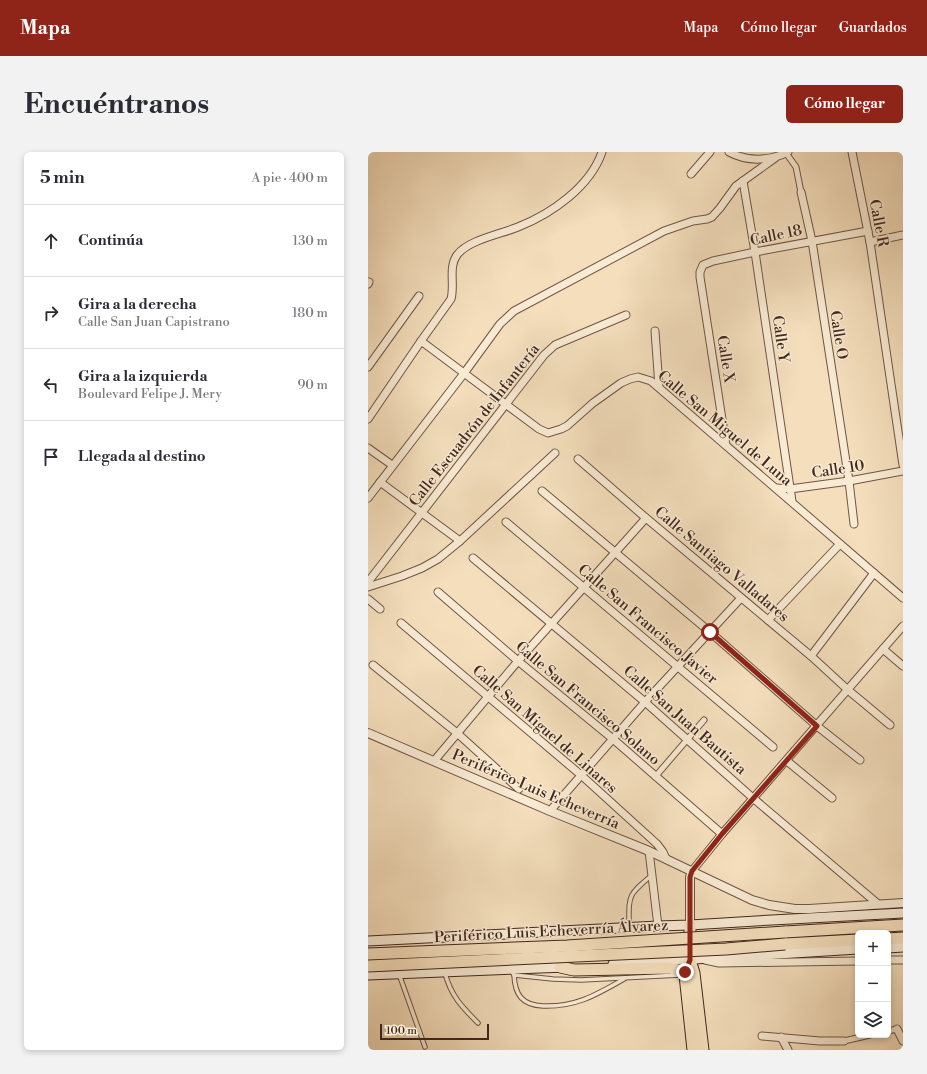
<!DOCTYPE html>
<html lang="es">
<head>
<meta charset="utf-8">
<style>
  :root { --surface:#fff; --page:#f2f2f3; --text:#2b2b33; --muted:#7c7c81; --line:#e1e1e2; --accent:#8f2418 }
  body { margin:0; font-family:"Libre Bodoni",serif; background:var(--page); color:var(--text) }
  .controls { position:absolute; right:12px; bottom:12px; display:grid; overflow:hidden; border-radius:6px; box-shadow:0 2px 6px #0003 }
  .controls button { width:36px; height:36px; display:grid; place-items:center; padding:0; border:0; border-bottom:1px solid var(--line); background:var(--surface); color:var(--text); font:20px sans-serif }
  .scale { position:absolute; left:12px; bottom:10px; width:109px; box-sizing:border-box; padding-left:4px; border:2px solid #41281d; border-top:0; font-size:11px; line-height:14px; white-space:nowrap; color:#41281d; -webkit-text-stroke:3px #f8ead3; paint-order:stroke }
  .stop { position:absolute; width:12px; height:12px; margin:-9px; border:3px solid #8f2418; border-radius:50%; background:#fff }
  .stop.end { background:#8f2418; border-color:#fff; box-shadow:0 1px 4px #0008 }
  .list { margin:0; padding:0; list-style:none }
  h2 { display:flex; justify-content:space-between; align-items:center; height:52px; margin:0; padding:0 16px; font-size:17px }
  h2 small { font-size:13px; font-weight:400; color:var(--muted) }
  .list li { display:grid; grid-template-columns:26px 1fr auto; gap:12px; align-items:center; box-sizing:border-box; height:72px; padding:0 16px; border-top:1px solid var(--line) }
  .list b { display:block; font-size:15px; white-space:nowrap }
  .list p { margin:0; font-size:13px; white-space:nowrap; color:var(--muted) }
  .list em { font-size:13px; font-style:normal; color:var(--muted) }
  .icon { flex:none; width:22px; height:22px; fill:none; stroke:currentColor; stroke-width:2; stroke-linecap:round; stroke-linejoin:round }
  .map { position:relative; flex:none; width:535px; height:898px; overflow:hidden; border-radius:6px }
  header { display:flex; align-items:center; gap:24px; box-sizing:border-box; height:56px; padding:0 20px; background:var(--accent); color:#fff }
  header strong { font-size:19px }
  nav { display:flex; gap:22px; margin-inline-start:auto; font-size:14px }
  .intro { display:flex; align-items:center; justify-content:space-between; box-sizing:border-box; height:96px; padding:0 24px }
  h1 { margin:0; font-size:28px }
  .button { padding:10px 18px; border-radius:6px; background:var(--accent); color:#fff; font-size:14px; font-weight:700 }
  main { display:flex; gap:24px; padding:0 24px }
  aside { flex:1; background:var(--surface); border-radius:6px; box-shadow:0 2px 6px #0003 }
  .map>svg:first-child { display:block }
</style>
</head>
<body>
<header>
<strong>Mapa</strong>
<nav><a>Mapa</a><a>Cómo llegar</a><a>Guardados</a></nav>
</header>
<div class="intro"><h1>Encuéntranos</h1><a class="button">Cómo llegar</a></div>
<main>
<aside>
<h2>5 min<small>A pie · 400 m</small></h2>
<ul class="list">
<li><svg class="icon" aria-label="ahead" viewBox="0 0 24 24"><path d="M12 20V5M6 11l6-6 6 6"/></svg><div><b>Continúa</b></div><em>130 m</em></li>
<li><svg class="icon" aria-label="right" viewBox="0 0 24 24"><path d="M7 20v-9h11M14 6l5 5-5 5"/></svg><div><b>Gira a la derecha</b><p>Calle San Juan Capistrano</p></div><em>180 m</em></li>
<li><svg class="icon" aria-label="left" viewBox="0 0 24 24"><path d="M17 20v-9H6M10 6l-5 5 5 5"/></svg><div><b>Gira a la izquierda</b><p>Boulevard Felipe J. Mery</p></div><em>90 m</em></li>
<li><svg class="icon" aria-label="arrive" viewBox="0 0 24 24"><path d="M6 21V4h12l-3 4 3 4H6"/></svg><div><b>Llegada al destino</b></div></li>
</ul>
</aside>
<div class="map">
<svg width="535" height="898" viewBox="0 0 535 898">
  <rect width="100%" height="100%" fill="#f4debc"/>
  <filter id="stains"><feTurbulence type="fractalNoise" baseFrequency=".005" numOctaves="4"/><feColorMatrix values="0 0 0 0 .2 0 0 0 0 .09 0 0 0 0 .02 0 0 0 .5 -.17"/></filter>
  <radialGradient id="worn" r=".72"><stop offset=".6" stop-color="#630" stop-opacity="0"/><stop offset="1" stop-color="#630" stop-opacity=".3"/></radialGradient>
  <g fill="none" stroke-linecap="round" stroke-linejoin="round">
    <defs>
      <g id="service">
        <path d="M 261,775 C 261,743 259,744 284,723"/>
        <polyline points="143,818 146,823 185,827 213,828 312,823"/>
        <path d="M 77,821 C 83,844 94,855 110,871"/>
        <polyline points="31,822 57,895"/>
        <path d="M 146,823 C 147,843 154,853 175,854 C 208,855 228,843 256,827"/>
      </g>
      <g id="pedestrian">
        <polyline points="418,1 428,15 433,40"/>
        <polyline points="287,625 336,568"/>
        <polyline points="520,879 529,877"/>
        <polyline points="476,889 502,883"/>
      </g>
      <g id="minor">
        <path d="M 361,0 C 379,10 402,9 420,0"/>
        <polyline points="484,0 502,90 535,313"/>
        <polyline points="323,22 342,0"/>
        <polyline points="375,29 387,100 424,349"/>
        <polyline points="433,40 444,89 481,329 486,372"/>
        <polyline points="502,90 535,83"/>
        <polyline points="0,132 1,130"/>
        <polyline points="287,179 291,235"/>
        <polyline points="53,189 171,277 180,281 193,277 199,274 225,251 253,231 262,227 270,225 283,229 535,446"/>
        <polyline points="0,215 51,144"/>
        <path d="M 0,267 L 53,189 L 83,147 C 87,133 80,115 89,103 C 100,88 133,82 150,75 C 183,62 222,35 234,0"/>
        <polyline points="358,293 332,125 332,120 335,113 345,109 387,100 500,79"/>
        <polyline points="0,296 24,313"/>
        <polyline points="210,307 278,366 443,504 480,538 522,573"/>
        <polyline points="12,330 92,389"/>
        <polyline points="408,336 422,337 481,329 535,319"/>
        <polyline points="174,339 342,480 449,574 492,608"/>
        <polyline points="0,346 97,220 132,172 146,159 296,79 325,69 339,67 344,65 352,56 368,34 407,6"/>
        <polyline points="138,370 405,595"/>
        <polyline points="105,406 277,550 386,647 510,752"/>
        <polyline points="0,430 176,203 187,193 258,163"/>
        <polyline points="0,435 34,424 54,416 70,407 92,389 187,301"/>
        <polyline points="70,440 150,509 245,587 354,682"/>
        <polyline points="0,447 12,457"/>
        <polyline points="400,468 472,392"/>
        <polyline points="33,471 213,623 289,692 295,700 298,707"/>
        <polyline points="515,497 535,514"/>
        <polyline points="443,504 506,421"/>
        <polyline points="5,513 89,581 151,637"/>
        <polyline points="66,609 150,509 278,366"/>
        <polyline points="419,609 464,646"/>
        <polyline points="182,659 277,550 373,446"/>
        <polyline points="281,699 290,774"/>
        <polyline points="324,719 354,682 535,474"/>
        <polyline points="337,808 351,811 490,809"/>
        <polyline points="520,808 535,808"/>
        <polyline points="529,877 535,889"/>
        <polyline points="394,884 452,889 476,889"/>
        <polyline points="413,885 420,898"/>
      </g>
      <g id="tertiary">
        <polyline points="0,581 182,659 281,699 384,748 401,753 427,757 441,757 535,751"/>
        <polyline points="322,773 322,725 324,719"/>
      </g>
      <g id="secondary">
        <polyline points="0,789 290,774 322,773 404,768 535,761"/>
        <polyline points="520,796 535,795"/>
        <polyline points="245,812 490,797"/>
        <polyline points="0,823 198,815"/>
      </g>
      <g id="primary">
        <polyline points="322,773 322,808 326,821 335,898"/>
        <polyline points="320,814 317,823 325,898"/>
        <polyline points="192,815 206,818 302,816 317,820"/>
      </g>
      <g id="trunk">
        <polyline points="417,780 535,773"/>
        <polyline points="520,787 535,786"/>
        <polyline points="417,792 490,788"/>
      </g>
    </defs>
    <use href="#service" stroke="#6e5645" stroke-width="5.5"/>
    <use href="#pedestrian" stroke="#6e5645" stroke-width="7"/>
    <use href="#minor" stroke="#6e5645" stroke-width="9"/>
    <use href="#tertiary" stroke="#6e5645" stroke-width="10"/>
    <use href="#secondary" stroke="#41281d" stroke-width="11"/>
    <use href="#primary" stroke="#41281d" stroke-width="13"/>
    <use href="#trunk" stroke="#41281d" stroke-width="13"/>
    <use href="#service" stroke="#f8ead3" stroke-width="3.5"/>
    <use href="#pedestrian" stroke="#f8ead3" stroke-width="5"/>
    <use href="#minor" stroke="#f8ead3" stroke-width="7"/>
    <use href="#tertiary" stroke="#f8ead3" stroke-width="8"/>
    <use href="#secondary" stroke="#f8ead3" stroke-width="9"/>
    <use href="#primary" stroke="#f4debc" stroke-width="11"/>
    <use href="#trunk" stroke="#f4debc" stroke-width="11"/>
    <defs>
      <g id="trunk-bridge">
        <polyline points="0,802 199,794 417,780"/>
        <polyline points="0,814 358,797 417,792"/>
      </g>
    </defs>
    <use href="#trunk-bridge" stroke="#41281d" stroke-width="13" stroke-linecap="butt"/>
    <use href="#trunk-bridge" stroke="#f4debc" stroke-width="11"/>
  </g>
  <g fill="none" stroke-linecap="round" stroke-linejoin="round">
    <polyline stroke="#8f2418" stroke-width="5" points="317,820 322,808 322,725 324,719 354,682 449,574 342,480"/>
  </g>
  <g text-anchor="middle" stroke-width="3" stroke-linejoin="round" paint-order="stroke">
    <g font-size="15" fill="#41281d" stroke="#f8ead3">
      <text transform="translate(511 71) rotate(79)" y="5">Calle R</text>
      <text transform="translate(408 83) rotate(-12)" y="5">Calle 18</text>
      <text transform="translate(471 183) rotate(81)" y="5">Calle O</text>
      <text transform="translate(413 187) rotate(82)" y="5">Calle Y</text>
      <text transform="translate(358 207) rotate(81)" y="5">Calle X</text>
      <text transform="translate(106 273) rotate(-52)" y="5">Calle Escuadrón de Infantería</text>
      <text transform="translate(357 276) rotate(40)" y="5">Calle San Miguel de Luna</text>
      <text transform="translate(470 317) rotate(-9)" y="5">Calle 10</text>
      <text transform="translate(354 412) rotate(40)" y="5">Calle Santiago Valladares</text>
      <text transform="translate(280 472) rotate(40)" y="5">Calle San Francisco Javier</text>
      <text transform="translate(220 551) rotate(40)" y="5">Calle San Francisco Solano</text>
      <text transform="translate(317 568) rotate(41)" y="5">Calle San Juan Bautista</text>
      <text transform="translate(177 577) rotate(41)" y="5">Calle San Miguel de Linares</text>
      <text transform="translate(168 637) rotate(23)" y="5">Periférico Luis Echeverría</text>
      <text transform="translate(183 779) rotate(-3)" y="5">Periférico Luis Echeverría Álvarez</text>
    </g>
  </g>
  <rect width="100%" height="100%" filter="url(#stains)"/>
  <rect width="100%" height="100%" fill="url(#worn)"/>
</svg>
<div class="controls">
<button>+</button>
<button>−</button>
<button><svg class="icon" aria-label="layers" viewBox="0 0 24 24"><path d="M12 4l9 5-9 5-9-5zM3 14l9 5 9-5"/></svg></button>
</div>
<div class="scale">100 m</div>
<div class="stop" style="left:342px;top:480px"></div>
<div class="stop end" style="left:317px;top:820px"></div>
</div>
</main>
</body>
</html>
